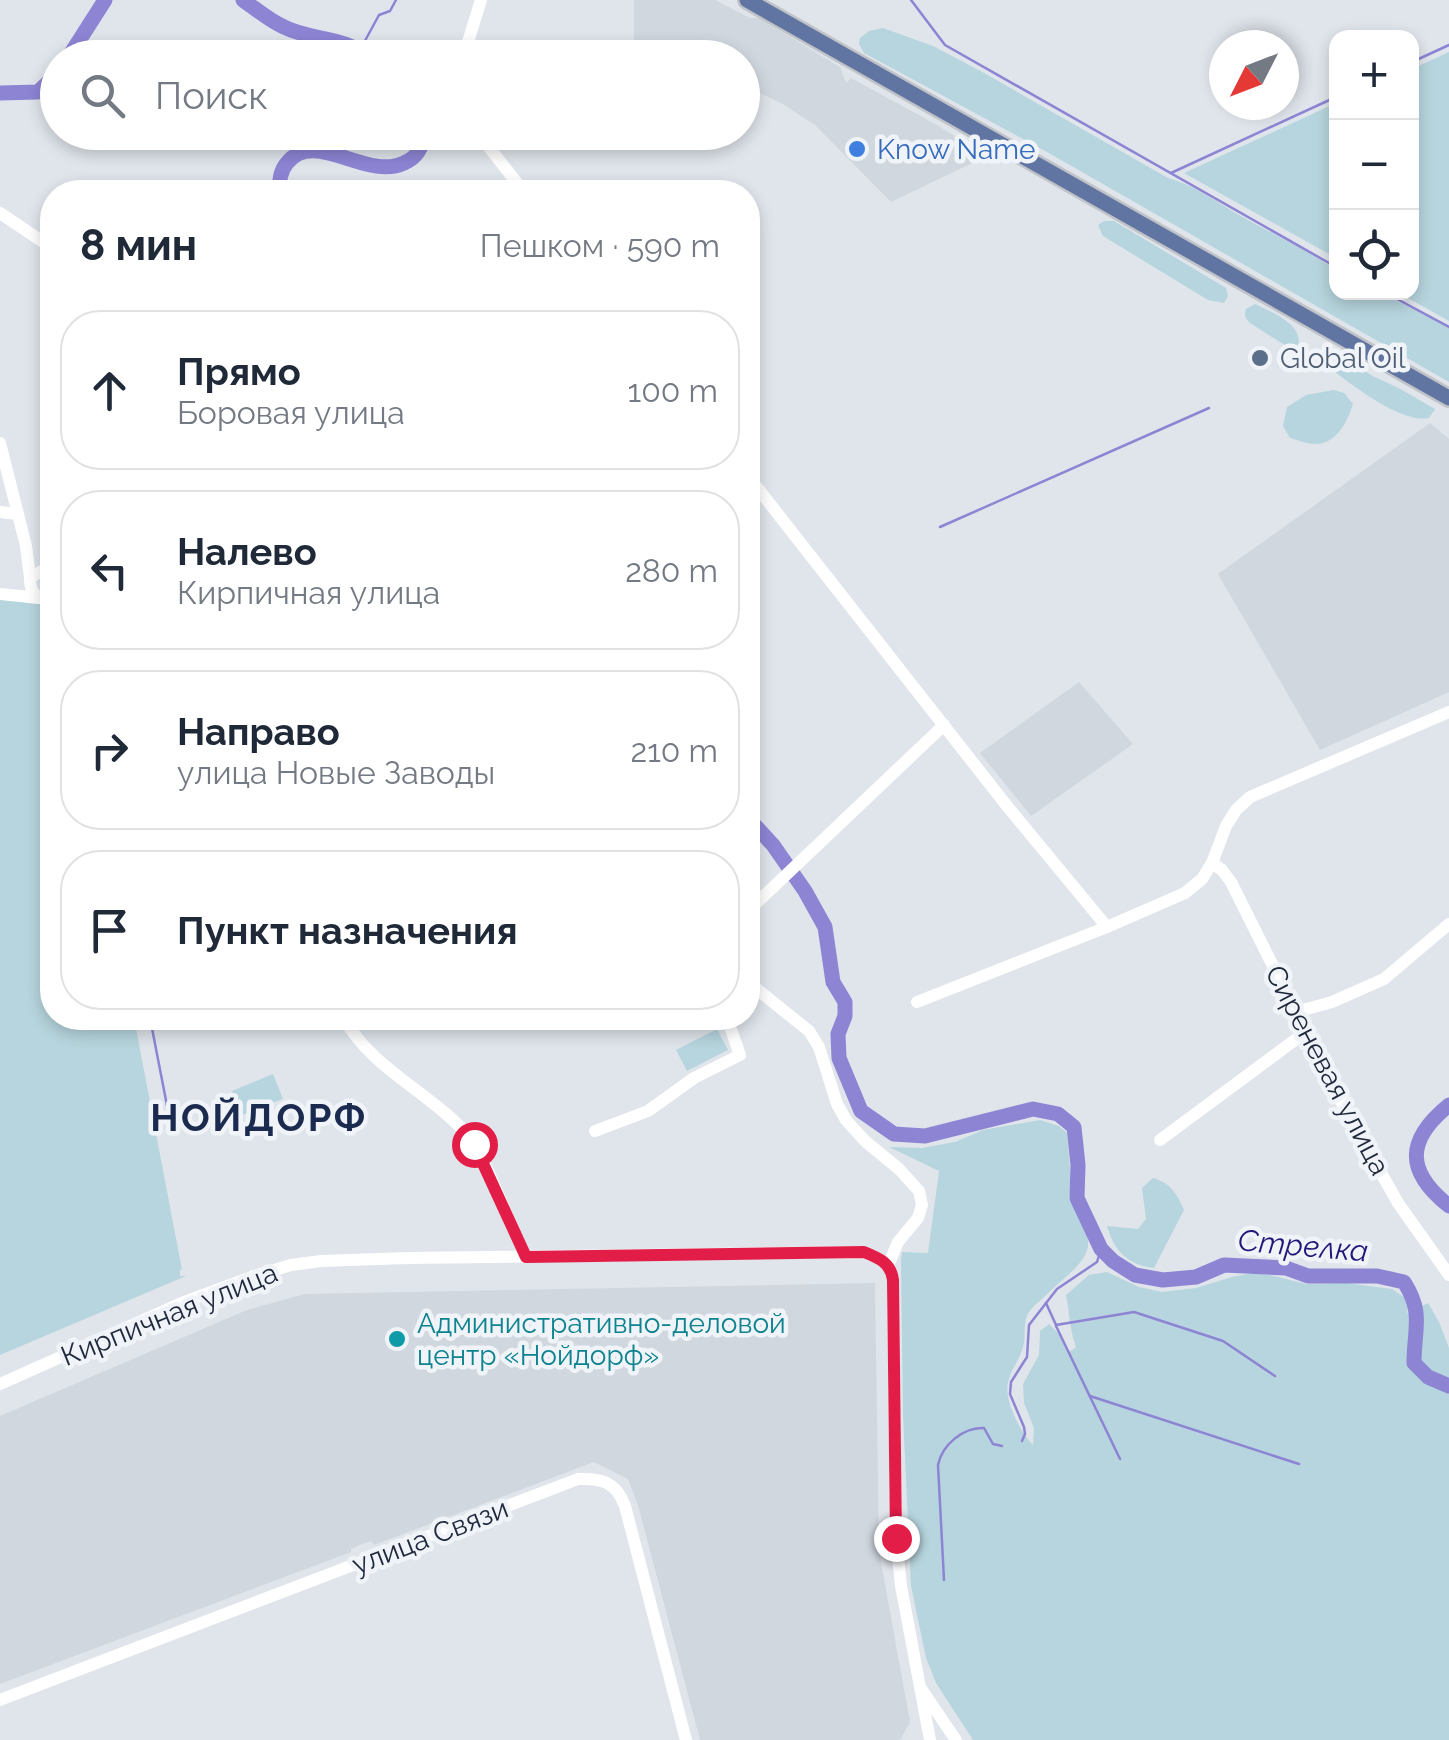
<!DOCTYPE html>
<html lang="ru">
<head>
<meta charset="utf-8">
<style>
  :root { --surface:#fff; --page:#f6f6f7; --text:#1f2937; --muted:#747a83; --line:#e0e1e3 }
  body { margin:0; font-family:Raleway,sans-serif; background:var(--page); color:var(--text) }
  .controls { position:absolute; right:30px; top:30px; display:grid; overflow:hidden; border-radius:20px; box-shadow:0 5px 15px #0003 }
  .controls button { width:90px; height:90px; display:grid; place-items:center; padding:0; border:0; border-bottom:2px solid var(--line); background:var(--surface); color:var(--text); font:50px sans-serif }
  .compass { position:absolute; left:1209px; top:30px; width:90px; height:90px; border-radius:50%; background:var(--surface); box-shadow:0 5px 15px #0003; rotate:228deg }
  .stop { position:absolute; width:30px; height:30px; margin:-22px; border:8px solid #e11d48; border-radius:50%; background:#fff }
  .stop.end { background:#e11d48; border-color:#fff; box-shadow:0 2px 10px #0008 }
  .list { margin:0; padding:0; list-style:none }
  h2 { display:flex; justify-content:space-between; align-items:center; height:130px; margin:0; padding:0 40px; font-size:42px }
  h2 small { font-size:32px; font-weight:400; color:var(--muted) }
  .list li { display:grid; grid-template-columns:65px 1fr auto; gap:30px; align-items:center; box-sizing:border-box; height:160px; margin:0 20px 20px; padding:0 20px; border:2px solid var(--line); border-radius:40px }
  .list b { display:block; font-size:38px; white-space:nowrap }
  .list p { margin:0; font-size:32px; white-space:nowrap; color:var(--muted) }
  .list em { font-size:32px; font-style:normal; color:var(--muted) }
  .icon { flex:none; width:55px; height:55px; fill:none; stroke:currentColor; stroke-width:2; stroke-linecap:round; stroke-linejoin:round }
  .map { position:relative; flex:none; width:1449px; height:1740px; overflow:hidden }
  .search { position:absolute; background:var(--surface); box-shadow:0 5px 15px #0003; left:40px; top:40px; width:720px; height:110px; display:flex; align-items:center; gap:25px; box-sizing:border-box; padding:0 35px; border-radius:55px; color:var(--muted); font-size:38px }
  .panel { position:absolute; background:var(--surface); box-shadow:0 5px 15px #0003; left:40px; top:180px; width:720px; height:850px; border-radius:40px }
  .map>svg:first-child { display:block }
</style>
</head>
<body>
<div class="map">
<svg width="1449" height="1740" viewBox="0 0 1449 1740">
  <rect width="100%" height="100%" fill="#dfe5eb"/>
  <g fill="#d0d7df">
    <polygon points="634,0 715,0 750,18 759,18 840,67 846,83 851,78 937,125 987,156 891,202 815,125 781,103 743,85 742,58 634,57"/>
    <polygon points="1430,423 1449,439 1449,692 1320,750 1218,574"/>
    <polygon points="1079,682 1133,744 1031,816 980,753"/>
    <polygon points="875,1283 879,1551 910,1722 900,1740 700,1740 638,1505 628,1479 594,1462 374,1545 372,1541 362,1544 351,1549 351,1552 0,1684 0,1416 247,1310 305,1294"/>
  </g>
  <g fill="#b7d5de">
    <path d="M 883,28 L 933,46 L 986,74 L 1168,178 C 1194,185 1215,201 1239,215 C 1271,233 1305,249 1336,270 L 1336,292 L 1381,293 L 1449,327 L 1449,382 L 1047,152 L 864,53 L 859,44 L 860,38 L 869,31 Z"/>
    <polygon points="1449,52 1449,321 1399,293 1412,292 1412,69"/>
    <polygon points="1336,103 1336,258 1184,173"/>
    <polygon points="1104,221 1114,221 1226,288 1228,296 1224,303 1208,300 1103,236 1098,225"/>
    <path d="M 1255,304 C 1273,313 1304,324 1298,347 L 1293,349 L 1288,347 L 1250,323 C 1245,318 1244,316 1246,309 Z"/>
    <path d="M 1340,361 C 1358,364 1362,371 1377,378 C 1398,387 1416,398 1435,409 L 1429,418 C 1400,424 1350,383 1327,366 Z"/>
    <path d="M 1334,390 L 1344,393 L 1353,404 C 1347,422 1337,444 1315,444 C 1307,444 1297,440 1290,438 L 1283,426 L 1287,407 L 1306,395 Z"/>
    <polygon points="0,597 17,598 26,603 52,605 52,1018 134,1018 182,1270 180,1270 180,1276 186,1276 0,1355"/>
    <polygon points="717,1029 728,1050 687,1071 676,1050"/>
    <polygon points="273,1074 283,1099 242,1115 232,1091"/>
    <path d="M 1040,1120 L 1059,1126 L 1067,1133 L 1071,1181 L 1069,1199 C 1109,1255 1080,1261 1042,1299 C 1037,1303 1029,1310 1027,1316 C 1023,1326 1026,1338 1023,1347 C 1020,1360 1010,1370 1008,1383 C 1004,1401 1021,1433 1033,1445 L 1034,1428 L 1024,1403 L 1023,1384 L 1039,1355 L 1040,1331 L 1049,1324 L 1059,1334 L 1068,1353 L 1076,1347 C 1069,1328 1070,1314 1066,1295 L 1089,1275 L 1107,1272 L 1139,1287 L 1162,1292 L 1196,1288 L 1232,1277 L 1258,1272 L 1306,1284 L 1346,1283 L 1392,1289 L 1408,1300 L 1407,1313 L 1428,1303 L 1439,1322 L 1449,1348 L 1449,1740 L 973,1740 L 936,1683 L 926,1658 L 911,1586 L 903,1414 L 901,1260 L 902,1252 L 928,1253 L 939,1171 L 889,1147 L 922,1148 L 955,1142 L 983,1130 Z"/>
    <path d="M 1153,1178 C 1171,1183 1177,1194 1184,1210 L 1154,1268 C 1128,1265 1114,1251 1107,1226 L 1138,1229 L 1146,1219 L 1142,1188 Z"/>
  </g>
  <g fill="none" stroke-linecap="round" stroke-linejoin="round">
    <g stroke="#8d84d4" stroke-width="2.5">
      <polyline points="911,0 945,45 1336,267"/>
      <polyline points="360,50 379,15 390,11 396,0"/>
      <polyline points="1412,62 1449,45"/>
      <polyline points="1171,173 1336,97"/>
      <polyline points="1384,292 1449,327"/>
      <polyline points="940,527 1209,408"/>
      <polyline points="150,1018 170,1121"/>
      <polyline points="1046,1303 1056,1325 1134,1312 1223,1341 1275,1376"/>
      <polyline points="1056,1326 1120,1459"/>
      <polyline points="1090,1396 1299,1464"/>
      <polyline points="1022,1441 1025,1434 1024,1427 1010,1394 1011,1382 1027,1357 1029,1325 1057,1289 1097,1262 1101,1249"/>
      <path d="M 944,1580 L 938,1465 C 942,1445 963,1427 984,1428 L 993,1444 L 1002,1446"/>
    </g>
    <g stroke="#8d84d4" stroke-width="15">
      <path d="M 243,0 C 256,9 270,21 284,27 C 312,41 345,36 369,58"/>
      <polyline points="68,58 105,0"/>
      <polyline points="0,93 38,92 58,73"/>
      <path d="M 280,192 C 279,182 280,171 287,163 C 314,128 367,181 404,163 C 418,157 423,147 424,132"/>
      <path d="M 748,818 L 773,845 L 805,891 L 825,927 L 833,982 L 845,1002 L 845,1016 L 838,1034 L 839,1058 L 861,1111 L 894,1134 L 925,1136 L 1033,1109 L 1058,1114 L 1074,1127 L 1078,1165 L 1077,1198 L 1101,1249 L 1113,1261 L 1135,1275 L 1163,1280 L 1196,1277 L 1224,1265 L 1286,1268 L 1308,1276 L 1377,1276 L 1404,1282 C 1424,1313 1414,1329 1414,1363 L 1428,1377 L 1449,1386"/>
      <path d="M 1449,1105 C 1406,1140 1405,1171 1449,1206"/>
    </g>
    <defs>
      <polyline id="major" points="747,0 1449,398"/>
    </defs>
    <use href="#major" stroke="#c0c3c8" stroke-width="20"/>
    <g stroke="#fff" stroke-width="12">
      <polyline points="463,58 481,0"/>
      <polyline points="477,132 524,192"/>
      <polyline points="0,213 52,248"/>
      <polyline points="0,443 26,546 30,578"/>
      <polyline points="748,476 1007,806 1107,927"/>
      <polyline points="0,512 17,514"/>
      <path d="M 52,579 L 43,570 L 30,578 C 30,588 32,593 40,598 L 52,595"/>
      <polyline points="0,594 40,598"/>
      <polyline points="1212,863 1222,870 1231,882 1296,1012 1303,1034 1398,1203 1449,1275"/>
      <polyline points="748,911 944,725"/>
      <polyline points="748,982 809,1031 819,1047 837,1104 846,1120 865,1141 899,1169 919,1191 922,1205 918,1218 898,1242 888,1266"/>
      <polyline points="917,1002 1107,927 1185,893 1202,879 1212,863 1226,826 1236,810 1250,797 1449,712"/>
      <polyline points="1296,1012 1332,1002 1384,979 1449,924"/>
      <path d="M 344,1018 C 369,1066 430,1093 466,1133 C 478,1146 485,1164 492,1180 C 503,1206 514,1232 526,1257"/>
      <polyline points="595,1131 648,1111 694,1078 740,1055 727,1018"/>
      <polyline points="1160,1140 1303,1034"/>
      <path d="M 0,1384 L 184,1302 L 254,1276 L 291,1265 L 321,1261 L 407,1258 L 864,1252 C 879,1258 891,1263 893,1280 L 896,1538 L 901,1586 L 930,1740"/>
      <polyline points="920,1687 956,1740"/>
      <path d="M 0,1700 L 578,1479 C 602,1478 616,1482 625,1506 L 686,1740"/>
    </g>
    <use href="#major" stroke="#6175a3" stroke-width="15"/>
  </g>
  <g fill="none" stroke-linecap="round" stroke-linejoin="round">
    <path stroke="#e11d48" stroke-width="12" d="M 474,1144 L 526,1257 L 864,1252 C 879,1258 891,1263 893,1280 L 896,1538"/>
  </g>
  <circle fill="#3f7fe0" stroke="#f0f4f8" stroke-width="4" cx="857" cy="149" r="10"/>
  <circle fill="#5c6f8a" stroke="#f0f4f8" stroke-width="4" cx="1260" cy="358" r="10"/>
  <circle fill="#0f9aa8" stroke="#f0f4f8" stroke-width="4" cx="397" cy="1339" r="10"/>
  <g text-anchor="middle" stroke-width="9" stroke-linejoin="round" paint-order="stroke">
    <g font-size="28" fill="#366cbe" stroke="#f0f4f8" text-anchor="start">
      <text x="877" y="159">Know Name</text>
    </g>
    <g font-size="28" fill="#4e5e75" stroke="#f0f4f8" text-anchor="start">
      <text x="1280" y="368">Global Oil</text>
    </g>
    <g font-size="28" fill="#1f283c" stroke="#f0f4f8">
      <text transform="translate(1328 1070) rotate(62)" y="10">Сиреневая улица</text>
      <text transform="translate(169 1314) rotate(-22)" y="10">Кирпичная улица</text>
      <text transform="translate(430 1536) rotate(-21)" y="10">улица Связи</text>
    </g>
    <g font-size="28" fill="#0d838f" stroke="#f0f4f8" text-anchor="start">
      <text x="417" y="1333">Административно-деловой<tspan x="417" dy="32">центр «Нойдорф»</tspan></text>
    </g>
    <g font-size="30" font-style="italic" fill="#23177a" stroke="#f0f4f8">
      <text transform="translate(1303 1246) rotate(5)" y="10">Стрелка</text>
    </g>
    <g font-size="38" font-weight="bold" letter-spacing="2.5" fill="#1b2a4f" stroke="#f0f4f8">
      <text x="259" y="1131">НОЙДОРФ</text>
    </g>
  </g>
</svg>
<div class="controls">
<button>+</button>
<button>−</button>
<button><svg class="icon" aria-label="locate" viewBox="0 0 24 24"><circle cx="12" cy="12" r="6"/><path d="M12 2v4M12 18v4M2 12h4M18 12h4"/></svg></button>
</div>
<svg class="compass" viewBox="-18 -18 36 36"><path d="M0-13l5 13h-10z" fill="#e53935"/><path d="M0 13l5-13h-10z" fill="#747a83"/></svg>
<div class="stop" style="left:474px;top:1144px"></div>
<div class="stop end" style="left:896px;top:1538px"></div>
<div class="search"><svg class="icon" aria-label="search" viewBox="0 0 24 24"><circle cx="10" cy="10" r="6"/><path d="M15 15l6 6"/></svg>Поиск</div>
<section class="panel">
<h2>8 мин<small>Пешком · 590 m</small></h2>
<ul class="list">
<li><svg class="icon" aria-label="ahead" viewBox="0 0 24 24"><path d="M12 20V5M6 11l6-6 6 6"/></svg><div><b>Прямо</b><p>Боровая улица</p></div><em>100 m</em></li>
<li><svg class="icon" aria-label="left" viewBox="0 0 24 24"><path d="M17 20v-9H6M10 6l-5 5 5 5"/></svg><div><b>Налево</b><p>Кирпичная улица</p></div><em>280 m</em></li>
<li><svg class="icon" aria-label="right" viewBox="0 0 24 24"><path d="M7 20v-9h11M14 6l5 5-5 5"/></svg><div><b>Направо</b><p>улица Новые Заводы</p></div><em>210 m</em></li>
<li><svg class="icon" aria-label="arrive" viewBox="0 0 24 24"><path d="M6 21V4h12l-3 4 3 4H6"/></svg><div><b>Пункт назначения</b></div></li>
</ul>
</section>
</div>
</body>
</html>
